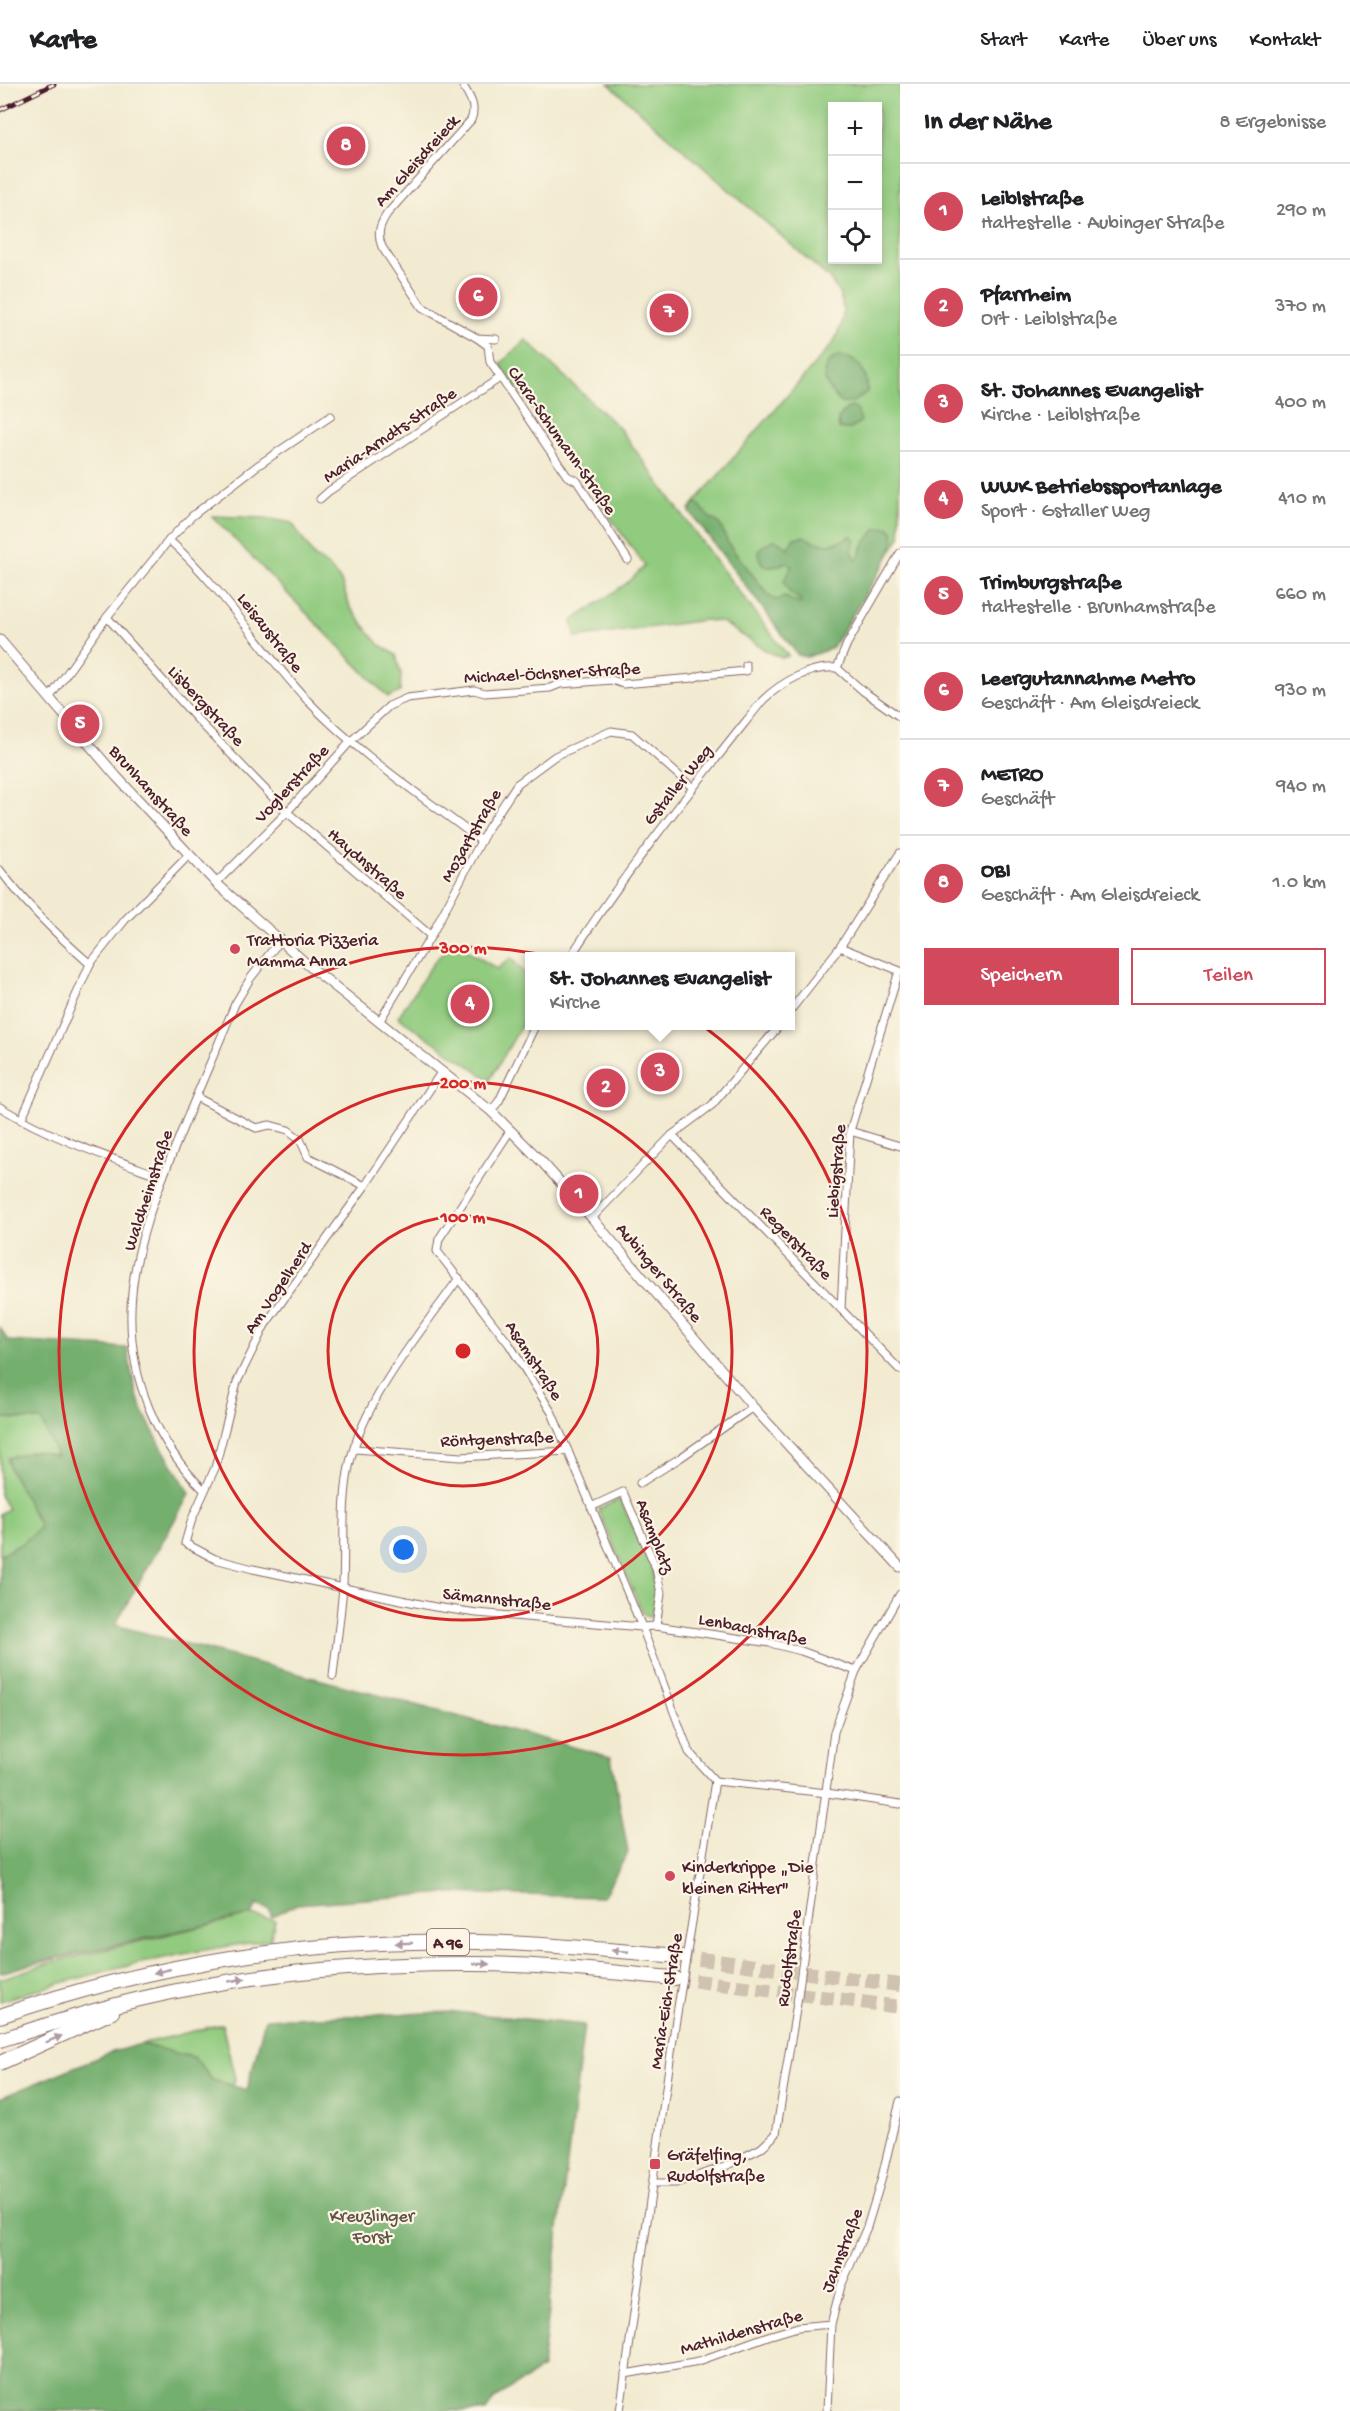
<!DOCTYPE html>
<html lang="de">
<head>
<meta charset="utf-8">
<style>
  :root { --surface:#fff; --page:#f6f6f6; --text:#202124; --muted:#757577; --line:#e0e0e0; --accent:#d1495b }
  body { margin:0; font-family:"Gochi Hand",sans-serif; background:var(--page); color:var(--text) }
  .controls { position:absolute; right:18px; top:18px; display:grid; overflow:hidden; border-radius:0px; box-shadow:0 3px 9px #0003 }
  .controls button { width:54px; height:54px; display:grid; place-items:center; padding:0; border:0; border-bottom:2px solid var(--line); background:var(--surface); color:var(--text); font:30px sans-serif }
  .you { position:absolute; left:404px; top:1466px; width:21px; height:21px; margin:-15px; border:4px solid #fff; border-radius:50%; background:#1a73e8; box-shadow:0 0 0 9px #1a73e833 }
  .badge { display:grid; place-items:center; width:39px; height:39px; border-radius:50%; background:var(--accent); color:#fff; font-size:20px; font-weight:700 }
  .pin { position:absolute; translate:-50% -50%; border:3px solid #fff; box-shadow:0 2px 6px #0006 }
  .popup { position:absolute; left:525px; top:868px; width:270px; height:78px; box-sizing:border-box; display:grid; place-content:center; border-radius:0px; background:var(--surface); filter:drop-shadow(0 2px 4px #0005); font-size:20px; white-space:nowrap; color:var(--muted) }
  .popup b { font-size:22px; color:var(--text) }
  .popup::after { content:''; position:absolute; left:50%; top:100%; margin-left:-12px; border:12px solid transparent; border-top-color:var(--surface) }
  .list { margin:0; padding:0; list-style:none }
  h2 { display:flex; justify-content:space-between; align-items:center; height:78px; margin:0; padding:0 24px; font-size:26px }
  h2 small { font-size:20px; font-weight:400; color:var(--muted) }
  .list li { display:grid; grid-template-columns:39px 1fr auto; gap:18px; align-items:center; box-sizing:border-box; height:96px; padding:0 24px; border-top:2px solid var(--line) }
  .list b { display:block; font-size:22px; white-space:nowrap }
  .list p { margin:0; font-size:20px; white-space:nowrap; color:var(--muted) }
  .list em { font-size:20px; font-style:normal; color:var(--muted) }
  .actions { display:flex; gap:12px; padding:18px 24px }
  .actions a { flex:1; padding:14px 0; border:2px solid var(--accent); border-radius:0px; text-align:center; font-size:21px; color:var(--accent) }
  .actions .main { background:var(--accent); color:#fff }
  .icon { flex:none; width:33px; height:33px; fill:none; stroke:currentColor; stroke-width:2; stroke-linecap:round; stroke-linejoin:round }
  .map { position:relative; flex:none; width:900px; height:2327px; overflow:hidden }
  header { display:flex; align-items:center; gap:36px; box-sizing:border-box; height:84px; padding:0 30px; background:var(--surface); border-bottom:2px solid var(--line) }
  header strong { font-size:28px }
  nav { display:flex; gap:33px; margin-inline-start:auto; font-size:21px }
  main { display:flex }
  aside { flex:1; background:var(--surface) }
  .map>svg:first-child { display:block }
</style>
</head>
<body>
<header>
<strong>Karte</strong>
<nav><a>Start</a><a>Karte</a><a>Über uns</a><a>Kontakt</a></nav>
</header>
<main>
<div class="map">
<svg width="900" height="2327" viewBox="0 0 900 2327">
  <rect width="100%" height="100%" fill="#fcf5e5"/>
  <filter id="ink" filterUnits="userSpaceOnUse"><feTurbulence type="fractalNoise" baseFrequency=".0167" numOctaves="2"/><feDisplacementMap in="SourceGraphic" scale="12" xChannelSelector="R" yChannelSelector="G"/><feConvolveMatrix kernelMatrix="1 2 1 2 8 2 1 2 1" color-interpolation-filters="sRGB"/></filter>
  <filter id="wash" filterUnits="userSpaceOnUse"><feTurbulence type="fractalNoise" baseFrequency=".008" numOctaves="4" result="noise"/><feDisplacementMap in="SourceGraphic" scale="24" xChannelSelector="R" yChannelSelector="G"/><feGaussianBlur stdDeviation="1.35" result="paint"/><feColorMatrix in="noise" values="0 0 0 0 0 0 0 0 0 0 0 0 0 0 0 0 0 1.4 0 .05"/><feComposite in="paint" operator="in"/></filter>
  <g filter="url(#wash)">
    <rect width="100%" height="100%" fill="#f2ebd1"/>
    <g fill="#91cb7f" stroke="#6e7555" stroke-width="1.5" fill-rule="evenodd">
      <path d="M 609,0 L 900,0 L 900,453 L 832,564 L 807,573 L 798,571 L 689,425 L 834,258 C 846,232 848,218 829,194 ZM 832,22 L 878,22 L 878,176 L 832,176 Z"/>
      <polygon points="526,256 620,345 715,476 788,572 782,574 767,567 722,538 704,536 576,554 572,537 627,499 645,482 500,280"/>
      <polygon points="212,432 265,434 292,439 314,472 327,481 341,497 350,523 369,548 380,561 396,571 401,590 400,608 388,613"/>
      <polygon points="454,858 497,885 511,874 529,894 529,928 490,996 398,933 434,878"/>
      <polygon points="0,1334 41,1336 58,1373 35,1367 8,1374 9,1383 41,1443 23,1459 0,1471 0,1430 8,1425 0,1411"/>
      <polygon points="620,1415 653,1486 657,1511 652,1533 643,1530 598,1425"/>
      <path d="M 250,1831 L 275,1836 L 270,1856 C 177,1868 89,1889 0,1917 L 0,1895 L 49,1879 Z"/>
      <polygon points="222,1940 235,1995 233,2002 212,1996 195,1974 141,1960"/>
    </g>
    <g fill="#74af6e" stroke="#5f674c" stroke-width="1.5">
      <path d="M 838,272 C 858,273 869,289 867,308 L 851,319 L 841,319 C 827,305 813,285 838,272 Z"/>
      <polygon points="851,323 857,325 861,337 851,345 839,345 838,335 846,325"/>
      <path d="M 697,419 L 710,434 L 719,439 L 729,461 L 770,513 L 776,516 L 785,513 L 800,520 L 801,516 L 790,509 L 784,497 L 792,482 L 786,478 C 771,486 758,487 759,465 C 772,455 776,452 788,464 L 794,454 L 804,452 C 820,463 835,462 851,452 L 855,455 L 852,467 L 856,476 L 859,473 L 863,461 L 876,445 L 888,443 L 893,447 L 894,457 L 885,479 L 832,564 L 807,573 L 798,571 L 690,428 L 692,422 Z"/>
      <path d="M 0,1243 L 8,1257 L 127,1264 C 131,1285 134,1307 143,1327 C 156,1356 173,1382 190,1409 L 115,1541 L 611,1673 L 628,1768 L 603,1813 L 447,1809 L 297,1820 L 271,1833 L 270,1826 L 256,1821 L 254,1827 L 250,1831 L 28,1881 L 0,1889 L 0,1471 L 23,1459 L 40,1443 L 9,1383 L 8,1374 L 35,1367 L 57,1372 L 41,1336 L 0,1334 Z"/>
      <polygon points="455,1928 584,1941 542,2284 494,2315 486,2327 0,2327 0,2014 106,1970 141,1960 195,1974 212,1996 247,2006 265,1935"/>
    </g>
  </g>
  <g filter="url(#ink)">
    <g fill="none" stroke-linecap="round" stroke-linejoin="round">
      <g stroke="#d0c2b0" stroke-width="14" stroke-dasharray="14 7" stroke-linecap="butt">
        <polyline points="678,1872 900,1901"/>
        <polyline points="674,1894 900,1923"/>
      </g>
      <defs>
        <g id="minor">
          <path d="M 462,0 C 469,12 477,22 471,36 L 387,130 C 379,142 377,150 382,163 L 422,223 L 477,254 L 496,255"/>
          <polyline points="477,254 488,262 490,278 567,392 577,397 628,476"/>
          <polyline points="480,307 500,294"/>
          <polyline points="320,415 329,407 475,310"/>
          <path d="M 169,456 C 222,503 259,564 307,616 C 358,670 422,712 481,757"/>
          <polyline points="107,533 195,633 287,728 431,852"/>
          <polyline points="837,584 847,560 900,469"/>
          <polyline points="837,584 863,607 900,633"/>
          <polyline points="50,613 107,533 169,456 192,432 257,382 331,332"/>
          <path d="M 0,786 C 26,821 57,851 90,880"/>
          <polyline points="216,799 287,728 351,657 389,622 407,614 474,606 485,609 550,604 560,600 612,596 623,600 693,594 702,591 746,587 746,581"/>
          <polyline points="840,863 900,887"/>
          <path d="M 571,872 C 629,782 696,700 763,616 C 782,598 810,582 837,584"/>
          <polyline points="790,927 840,863 900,769"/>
          <polyline points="379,938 431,852 488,744 517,700 555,672 611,647 632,650 693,704"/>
          <polyline points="442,987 365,1102 265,1241 237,1298 215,1384 192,1435 185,1459 215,1475 253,1485 435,1523 477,1529 642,1543 689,1668 715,1697"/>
          <polyline points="196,1013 256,1044 270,1041 288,1046 300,1055 308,1073 365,1102"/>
          <path d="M 0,1023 C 50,1054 108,1073 163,1093"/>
          <polyline points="491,1027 499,1017 535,942"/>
          <polyline points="21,1036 90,880 125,836 189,771"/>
          <polyline points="510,1047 439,1155 437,1167 509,1260 552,1329 642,1543 656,1542 770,1559 801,1567 856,1587"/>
          <polyline points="850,1047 900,1062"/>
          <polyline points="672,1051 900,1286"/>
          <polyline points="592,1134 672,1051 712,1021 779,942"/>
          <polyline points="841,1225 850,1047 899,887"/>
          <polyline points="355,1365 461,1373 568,1367"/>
          <polyline points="640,1399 680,1374 753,1323"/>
          <path d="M 204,1406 C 156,1359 129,1293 131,1226 C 132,1167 158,1104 180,1051 C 198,1007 217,964 235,920 L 250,895 L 281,855"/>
          <polyline points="591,1423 623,1408 656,1484 661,1510 656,1542"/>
          <path d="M 333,1592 C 336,1562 341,1532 343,1501 C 345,1461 341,1418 350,1378 C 365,1314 421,1248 459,1194"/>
          <polyline points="653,2099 676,2099 724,2083 761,2064 776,2050 797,1919 834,1648 856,1587 900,1510"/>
          <polyline points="625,2290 699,2277 768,2252 798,2243 831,2240"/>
          <polyline points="620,2327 674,1948 715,1697 827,1709 900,1720"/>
          <polyline points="827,2327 831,2240 841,2202 867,2143 881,2097 900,2017"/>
        </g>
        <polyline id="tertiary" points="0,556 116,692 216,799 308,881 491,1027 542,1078 592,1134 753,1323 900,1483"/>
        <g id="motorway">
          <path d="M 0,1932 C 153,1879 316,1853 478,1858 C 545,1859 612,1867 678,1872"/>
          <path d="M 0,1956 C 46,1941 93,1926 140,1915 C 250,1889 362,1879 475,1880 C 541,1880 608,1888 674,1894"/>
          <polyline points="0,1979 112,1928"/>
        </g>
      </defs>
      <use href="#minor" stroke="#856665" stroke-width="9"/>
      <use href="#tertiary" stroke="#856665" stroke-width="11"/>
      <use href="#motorway" stroke="#856665" stroke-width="16"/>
      <use href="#minor" stroke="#fff" stroke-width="7"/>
      <use href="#tertiary" stroke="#fff" stroke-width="9"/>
      <use href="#motorway" stroke="#fff" stroke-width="14"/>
      <defs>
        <polyline id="rail" points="0,26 54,0"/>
      </defs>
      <use href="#rail" stroke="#4a1f2b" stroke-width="5"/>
      <use href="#rail" stroke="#fcf5e5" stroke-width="3" stroke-dasharray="9" stroke-linecap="butt"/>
    </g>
    <defs><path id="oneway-solid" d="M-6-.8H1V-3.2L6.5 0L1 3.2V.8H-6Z" transform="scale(1.5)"/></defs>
    <g fill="#ae9aa0">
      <use href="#oneway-solid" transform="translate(404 1859) rotate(179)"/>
      <use href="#oneway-solid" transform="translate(620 1867) rotate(-175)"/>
      <use href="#oneway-solid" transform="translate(481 1880) rotate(2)"/>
      <use href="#oneway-solid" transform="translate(162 1887) rotate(167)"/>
      <use href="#oneway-solid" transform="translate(237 1896) rotate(-10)"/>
      <use href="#oneway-solid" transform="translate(54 1955) rotate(-23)"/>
    </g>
  </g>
  <g fill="none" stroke="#d62828" stroke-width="3">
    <circle cx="463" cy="1267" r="135"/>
    <circle cx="463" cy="1267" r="269"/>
    <circle cx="463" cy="1267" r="404"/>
  </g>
  <g fill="#d1495b" stroke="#fcf5e5" stroke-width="2">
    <circle cx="235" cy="865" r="6"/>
    <circle cx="670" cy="1792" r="6"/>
    <rect x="649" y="2074" width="12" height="12" rx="3"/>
  </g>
  <g text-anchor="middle" stroke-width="4.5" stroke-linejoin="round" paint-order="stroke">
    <rect fill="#fcf5e5" stroke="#7f5f63" stroke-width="1.5" x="427" y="1845" width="42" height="26" rx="4.5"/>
    <g font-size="16" font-weight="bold" fill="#4a1f2b">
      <text x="448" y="1864">A 96</text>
    </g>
    <g font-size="18" fill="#4a1f2b" stroke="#fcf5e5">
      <text transform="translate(416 76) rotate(-48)" y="6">Am Gleisdreieck</text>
      <text transform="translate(389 350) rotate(-34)" y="6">Maria-Arndts-Straße</text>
      <text transform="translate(563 356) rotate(55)" y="6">Clara-Schumann-Straße</text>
      <text transform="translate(271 548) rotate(52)" y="6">Leisaustraße</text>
      <text transform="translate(552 588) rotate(-3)" y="6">Michael-Öchsner-Straße</text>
      <text transform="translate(207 621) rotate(47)" y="6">Lisbergstraße</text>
      <text transform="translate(291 699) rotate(-47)" y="6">Voglerstraße</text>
      <text transform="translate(677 700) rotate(-51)" y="6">Gstaller Weg</text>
      <text transform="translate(152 706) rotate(48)" y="6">Brunhamstraße</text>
      <text transform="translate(470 751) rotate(-60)" y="6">Mozartstraße</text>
      <text transform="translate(368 779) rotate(41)" y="6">Haydnstraße</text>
      <text transform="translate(835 1087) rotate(-85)" y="6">Liebigstraße</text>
      <text transform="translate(147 1106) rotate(-72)" y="6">Waldheimstraße</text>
      <text transform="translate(797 1158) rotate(46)" y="6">Regerstraße</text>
      <text transform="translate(660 1188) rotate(50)" y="6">Aubinger Straße</text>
      <text transform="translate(277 1203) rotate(-56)" y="6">Am Vogelherd</text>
      <text transform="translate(535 1276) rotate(57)" y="6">Asamstraße</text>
      <text transform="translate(497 1354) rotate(-2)" y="6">Röntgenstraße</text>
      <text transform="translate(656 1452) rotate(69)" y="6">Asamplatz</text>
      <text transform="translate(497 1514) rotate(6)" y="6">Sämannstraße</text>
      <text transform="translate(753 1544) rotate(11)" y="6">Lenbachstraße</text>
      <text transform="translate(788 1874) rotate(-82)" y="6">Rudolfstraße</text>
      <text transform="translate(665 1917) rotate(-81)" y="6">Maria-Eich-Straße</text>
      <text transform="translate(841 2166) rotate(-69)" y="6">Jahnstraße</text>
      <text transform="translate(741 2247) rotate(-16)" y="6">Mathildenstraße</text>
    </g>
    <g font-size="18" fill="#4a1f2b" stroke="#fcf5e5" text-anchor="start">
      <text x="247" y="861">Trattoria Pizzeria<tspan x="247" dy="21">Mamma Anna</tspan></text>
      <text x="682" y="1788">Kinderkrippe „Die<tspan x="682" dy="21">kleinen Ritter"</tspan></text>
      <text x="667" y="2076">Gräfelfing,<tspan x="667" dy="21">Rudolfstraße</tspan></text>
    </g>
    <g font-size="18" fill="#5f5344" stroke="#fcf5e5">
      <text x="372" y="2137">Kreuzlinger<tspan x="372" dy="21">Forst</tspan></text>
    </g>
  </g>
  <circle cx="463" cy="1267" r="9" fill="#d62828" stroke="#fcf5e5" stroke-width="3"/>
  <g font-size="18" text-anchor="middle" font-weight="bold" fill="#d62828" stroke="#fcf5e5" stroke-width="4.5" stroke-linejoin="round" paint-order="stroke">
    <text x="463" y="869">300 m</text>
    <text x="463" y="1004">200 m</text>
    <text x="463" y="1138">100 m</text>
  </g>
</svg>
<div class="controls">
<button>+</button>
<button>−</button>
<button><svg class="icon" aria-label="locate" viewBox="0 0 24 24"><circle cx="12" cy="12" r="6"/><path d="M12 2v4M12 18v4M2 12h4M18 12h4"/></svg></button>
</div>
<div class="you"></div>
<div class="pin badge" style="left:579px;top:1110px">1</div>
<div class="pin badge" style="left:606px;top:1004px">2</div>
<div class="pin badge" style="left:660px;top:988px">3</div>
<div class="popup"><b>St. Johannes Evangelist</b>Kirche</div>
<div class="pin badge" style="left:470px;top:920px">4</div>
<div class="pin badge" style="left:80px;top:640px">5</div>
<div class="pin badge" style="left:478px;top:213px">6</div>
<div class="pin badge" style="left:669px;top:229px">7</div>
<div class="pin badge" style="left:346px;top:62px">8</div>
</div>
<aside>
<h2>In der Nähe<small>8 Ergebnisse</small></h2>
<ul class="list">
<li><span class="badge">1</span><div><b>Leiblstraße</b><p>Haltestelle · Aubinger Straße</p></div><em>290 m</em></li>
<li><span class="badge">2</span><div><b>Pfarrheim</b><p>Ort · Leiblstraße</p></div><em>370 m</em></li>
<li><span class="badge">3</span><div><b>St. Johannes Evangelist</b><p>Kirche · Leiblstraße</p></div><em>400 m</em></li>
<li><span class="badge">4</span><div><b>WWK Betriebssportanlage</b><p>Sport · Gstaller Weg</p></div><em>410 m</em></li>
<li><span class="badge">5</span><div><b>Trimburgstraße</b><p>Haltestelle · Brunhamstraße</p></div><em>660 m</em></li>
<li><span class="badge">6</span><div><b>Leergutannahme Metro</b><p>Geschäft · Am Gleisdreieck</p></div><em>930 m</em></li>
<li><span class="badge">7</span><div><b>METRO</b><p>Geschäft</p></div><em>940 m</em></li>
<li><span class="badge">8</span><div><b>OBI</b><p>Geschäft · Am Gleisdreieck</p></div><em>1.0 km</em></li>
</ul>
<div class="actions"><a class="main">Speichern</a><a>Teilen</a></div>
</aside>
</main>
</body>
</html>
